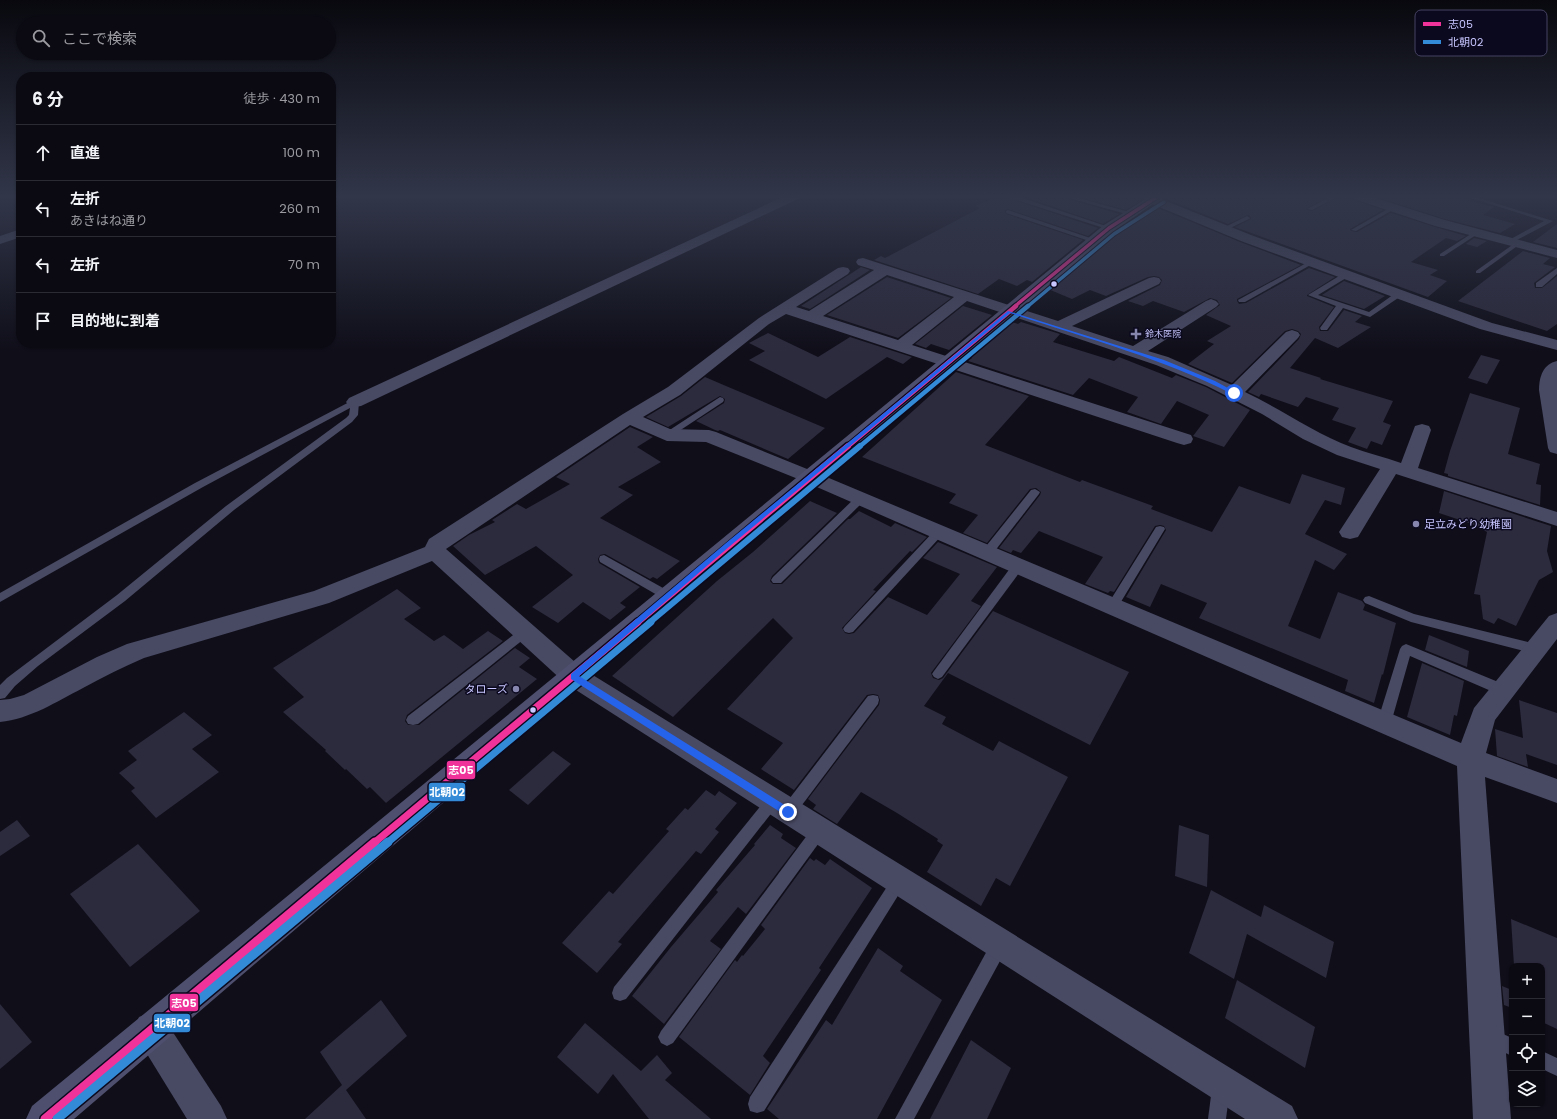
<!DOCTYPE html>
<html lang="ja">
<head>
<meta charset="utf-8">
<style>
  :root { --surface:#0b0a13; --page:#14131c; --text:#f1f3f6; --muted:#9a9aa0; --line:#2b2b33 }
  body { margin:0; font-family:Poppins,"Noto Sans JP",sans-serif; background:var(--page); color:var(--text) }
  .controls { position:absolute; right:12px; bottom:12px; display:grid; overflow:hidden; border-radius:8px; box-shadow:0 1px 3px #0004 }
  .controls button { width:36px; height:36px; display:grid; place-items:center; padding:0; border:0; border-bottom:1px solid var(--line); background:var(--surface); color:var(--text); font:20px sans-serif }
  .stop { position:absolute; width:12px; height:12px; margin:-9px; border:3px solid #2563eb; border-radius:50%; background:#fff }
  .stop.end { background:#2563eb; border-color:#fff; box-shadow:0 1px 4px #0008 }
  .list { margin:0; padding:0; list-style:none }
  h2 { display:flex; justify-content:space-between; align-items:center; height:52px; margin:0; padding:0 16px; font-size:17px }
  h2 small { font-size:13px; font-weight:400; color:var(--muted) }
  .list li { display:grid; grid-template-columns:26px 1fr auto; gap:12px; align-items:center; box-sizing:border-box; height:56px; padding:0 16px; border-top:1px solid var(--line) }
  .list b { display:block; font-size:15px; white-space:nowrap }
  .list p { margin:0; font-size:13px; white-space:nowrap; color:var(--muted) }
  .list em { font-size:13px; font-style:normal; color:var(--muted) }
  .icon { flex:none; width:22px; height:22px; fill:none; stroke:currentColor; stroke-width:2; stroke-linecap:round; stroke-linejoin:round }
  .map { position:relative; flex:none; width:1557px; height:1119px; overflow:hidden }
  .search { position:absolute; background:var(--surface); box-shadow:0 1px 3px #0004; left:16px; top:16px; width:320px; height:44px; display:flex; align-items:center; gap:10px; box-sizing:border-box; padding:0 14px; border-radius:22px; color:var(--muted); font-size:15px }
  .panel { position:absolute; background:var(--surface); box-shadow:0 1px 3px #0004; left:16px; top:72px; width:320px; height:276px; border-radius:16px }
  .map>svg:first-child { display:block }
</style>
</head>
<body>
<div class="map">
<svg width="1557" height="1119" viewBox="0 0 1557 1119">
  <rect width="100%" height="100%" fill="#0f0e19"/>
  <g fill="#2c2a3d">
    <polygon points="1001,195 1016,195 1013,196 1014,200 1098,228 1088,236 1008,209 1005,210 1006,214 1083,240 1032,282 1027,280 1017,286 999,279 978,294 874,260 881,256 885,258 980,208 975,206"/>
    <polygon points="1027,195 1057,195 1058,196 1119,214 1103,224 1025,197"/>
    <polygon points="1072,195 1131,195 1142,200 1126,210"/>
    <polygon points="1167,195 1331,195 1306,209 1307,210 1312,211 1342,195 1348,195 1351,199 1383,210 1350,229 1351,231 1357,232 1391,213 1435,227 1466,236 1457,241 1446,238 1411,262 1438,270 1430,275 1447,281 1428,297 1235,227 1251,219 1251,217 1248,215 1228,224 1164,198"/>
    <polygon points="1370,195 1460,195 1472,200 1470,201 1494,207 1483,215 1515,224 1500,233 1445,219"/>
    <polygon points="1153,206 1240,242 1301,265 1237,299 1237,301 1239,304 1246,303 1309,268 1335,277 1307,295 1307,296 1334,307 1319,327 1320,331 1328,331 1344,310 1362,316 1355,322 1371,327 1338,348 1315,338 1290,368 1321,378 1320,379 1393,401 1383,422 1391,425 1382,445 1371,441 1367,449 1348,442 1356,428 1332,420 1339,408 1306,397 1298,407 1261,394 1259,397 1248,392 1299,339 1301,334 1298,331 1292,329 1285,331 1232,383 1188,364 1214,344 1207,341 1231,326 1206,315 1220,305 1217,300 1210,298 1184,312 1153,301 1143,306 1128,301 1160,285 1162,280 1159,277 1154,276 1148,277 1106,296 1090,290 1072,299 1048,289 1115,232"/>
    <polygon points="1557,224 1557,248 1533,242"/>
    <polygon points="1474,238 1487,241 1477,247 1466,244"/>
    <polygon points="1523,251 1550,258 1543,264 1555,267 1534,283 1535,288 1542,288 1557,276 1557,324 1547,331 1458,301"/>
    <polygon points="861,267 870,270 810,309 801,306"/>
    <polygon points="887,277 951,298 898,338 827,315"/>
    <polygon points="1344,281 1385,296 1364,309 1322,295"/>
    <polygon points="963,306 992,315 949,350 931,344 926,348 915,344"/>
    <polygon points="1009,321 1018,324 1021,322 1060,334 1053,342 1114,361 1119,357 1172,378 1176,375 1206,387 1250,410 1224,447 1193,436 1209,415 1177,401 1161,424 1127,412 1138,397 1089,378 1073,395 968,361 972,358 968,356"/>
    <polygon points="768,333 818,357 850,337 912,357 903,364 887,357 826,399 749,360 765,351 749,343"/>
    <polygon points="1481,355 1500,360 1487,384 1468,378"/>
    <polygon points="956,372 1029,396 985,445 1080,482 1082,480 1153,506 1151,509 1212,532 1239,486 1290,504 1302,474 1345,488 1341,505 1325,500 1305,534 1347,554 1334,570 1315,560 1288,626 1320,639 1338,592 1362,601 1365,605 1363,610 1396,623 1383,675 1382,674 1374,703 1345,691 1348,680 1199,618 1207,603 1161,584 1150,607 1126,597 1166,530 1164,526 1160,525 1155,526 1114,592 1110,591 1108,593 1085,584 1103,557 1039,531 1021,553 1013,550 1011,553 999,548 1040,495 1041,492 1036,488 1030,489 987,543 963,533 978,515 949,503 956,494 862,457"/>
    <polygon points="705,377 726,386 825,428 788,459 720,430 718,431 715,430 696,421 724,403 725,399 720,396 668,427 646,417 681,396"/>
    <polygon points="1470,393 1520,408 1508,454 1540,464 1536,484 1541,485 1540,505 1448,476 1448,474 1444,473 1450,451"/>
    <polygon points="630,427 653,437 637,447 661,462 618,487 633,495 600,518 680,561 657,579 653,577 650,579 605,554 600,555 598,559 599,563 640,587 620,603 626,607 610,620 583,602 558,623 532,607 573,575 536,546 485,575 453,546 469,535 495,522 492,520 517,504 526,509 570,484 556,477"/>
    <polygon points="1444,491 1551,526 1547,551 1553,572 1539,580 1516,626 1498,618 1494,624 1483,619 1480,595 1474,594 1487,532 1472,524 1439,513"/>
    <polygon points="810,501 837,513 772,576 770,581 773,584 782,584 848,519 850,519 859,511 891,527 895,523 927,537 912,552 910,551 873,590 876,591 842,628 845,633 849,634 854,633 888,597 927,615 960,574 923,558 938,542 997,567 971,601 981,606 931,673 933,678 939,680 943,678 993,611 1129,672 1090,745 948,673 924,706 946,717 942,724 993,751 999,741 1068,777 1010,886 996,878 981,906 927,872 943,845 937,841 938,839 897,813 861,792 837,824 813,809 816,805 808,799 879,705 880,700 878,695 873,694 867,695 794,790 761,769 783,743 727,709 793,638 773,618 673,717 612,676 717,581 753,552"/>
    <polygon points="397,589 421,608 404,619 434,641 444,635 463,649 488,631 503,641 407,715 405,721 408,725 419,725 515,648 530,658 519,667 537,679 386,803 370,787 367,789 346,769 345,770 325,751 326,750 283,712 304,697 273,668"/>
    <polygon points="1429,635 1469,651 1467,667 1425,650"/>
    <polygon points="1422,663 1464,681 1457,716 1454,715 1450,735 1407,717"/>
    <polygon points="1519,700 1557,713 1557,765 1526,754 1528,767 1497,756 1495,729 1523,738"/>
    <polygon points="184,712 212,735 192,749 219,772 156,818 131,791 135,788 119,773 137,760 128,751"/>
    <polygon points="553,751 571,764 528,805 509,790"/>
    <polygon points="706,790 715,796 719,791 737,803 715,829 719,832 701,854 696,851 618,942 622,944 597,973 562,943 609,891 613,894 669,831 666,829 685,808 688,810"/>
    <polygon points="17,820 30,836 0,856 0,832"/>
    <polygon points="770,825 783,834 781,838 796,848 746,914 738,907 710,941 721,949 664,1024 632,996 671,947 718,892 716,890 755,845 754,844"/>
    <polygon points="1179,825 1209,835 1207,887 1175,876"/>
    <polygon points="138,844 200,911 130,967 70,894"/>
    <polygon points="810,858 814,861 816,859 825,865 830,859 872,888 819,968 821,970 763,1056 770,1063 750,1095 679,1037 735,960 737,962 742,955 743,956 765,929 761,925"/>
    <polygon points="1211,890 1261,917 1264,905 1334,942 1326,978 1247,934 1234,979 1189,953"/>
    <polygon points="1511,919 1557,938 1557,1029 1542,1022 1542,966 1514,966"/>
    <polygon points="878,948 903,966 900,971 942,1000 877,1119 779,1119 767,1109 826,1020 832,1025"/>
    <polygon points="1237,980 1315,1027 1305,1068 1225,1018"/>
    <polygon points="1502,986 1512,990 1512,1008 1504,1005"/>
    <polygon points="381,1000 407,1036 346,1090 366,1119 305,1119 342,1085 320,1052"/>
    <polygon points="0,1004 32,1042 0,1069"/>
    <polygon points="585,1023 641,1071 657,1055 672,1073 665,1080 711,1119 649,1119 613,1074 598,1094 557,1057"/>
    <polygon points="971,1040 1011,1068 987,1119 930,1119"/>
  </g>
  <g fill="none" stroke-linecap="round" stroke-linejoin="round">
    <g fill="#484963" fill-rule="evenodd">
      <polygon points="1019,195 1026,195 1022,198 1112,228 1107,229 1014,199 1014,197"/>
      <polygon points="1058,195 1067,195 1133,213 1130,215"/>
      <polygon points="1132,195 1141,195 1154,199 1151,201"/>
      <polygon points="1334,195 1341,195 1312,210 1307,209"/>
      <polygon points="1461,195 1469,195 1553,221 1511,243 1507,243 1507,241 1544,221"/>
      <polygon points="1393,206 1398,207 1356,231 1351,230"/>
      <polygon points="1008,210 1096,240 1097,241 1092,242 1006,213 1006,211"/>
      <polygon points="1247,216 1250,218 1249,219 1226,230 1221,229"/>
      <polygon points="1474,232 1479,233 1444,256 1440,256 1440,254"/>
      <polygon points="1515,243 1520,244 1480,273 1476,273 1476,271"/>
      <polygon points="1312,260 1314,261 1314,263 1245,302 1239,302 1238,300"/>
      <polygon points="1557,268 1557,274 1542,287 1536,287 1536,283"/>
      <polygon points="1344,273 1347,273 1351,275 1318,295 1369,312 1397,292 1403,292 1404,294 1370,317 1343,308 1327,330 1321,330 1320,328 1336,306 1308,295"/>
      <polygon points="720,397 723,398 724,400 723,402 670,437 664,437 662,435"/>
      <polygon points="355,399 359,402 358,415 352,422 234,510 125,601 38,666 15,686 5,698 0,699 0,685 7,678 117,595 226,506 346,418 349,415 350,408 203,487 0,602 0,593 195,483"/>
      <polygon points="1035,489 1040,492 1039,494 991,556 983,556 982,553 983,550 1031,490"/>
      <polygon points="860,496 864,497 865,499 864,501 781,583 773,583 771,580 773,577 856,497"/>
      <polygon points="1160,526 1164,527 1165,529 1116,610 1112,611 1108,610 1106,607 1108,604 1156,527"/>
      <polygon points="939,529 943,530 944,532 943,534 853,632 849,633 845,632 843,629 845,626 935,530"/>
      <polygon points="604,555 672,593 674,596 672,599 668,600 664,599 600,562 599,559 600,556"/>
      <polygon points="1018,562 1022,563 1024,566 1022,569 942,677 938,679 934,677 932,674 934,671 1014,563"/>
      <polygon points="1369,596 1414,614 1536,644 1540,646 1542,649 1540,652 1536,654 1411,622 1365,603 1363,600 1365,597"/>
      <polygon points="525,628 529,629 531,632 529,635 418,724 413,725 408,724 406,720 408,716 521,629"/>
      <polygon points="1406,644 1508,686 1509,690 1508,694 1503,695 1498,694 1410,656 1391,723 1389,727 1384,728 1379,727 1377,723 1400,649 1402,646"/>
      <polygon points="873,695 878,696 879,700 878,704 793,817 788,818 783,817 781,812 783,807 868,696"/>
      <polygon points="772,796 777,798 779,802 777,806 626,999 620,1001 614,999 612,993 614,987 767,798"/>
      <polygon points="819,824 824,826 826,831 824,836 673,1043 667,1046 661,1043 658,1037 661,1031 814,826"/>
      <polygon points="899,874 904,876 907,881 904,886 764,1111 757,1113 750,1111 748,1104 750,1097 894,876"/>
      <polygon points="1000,936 1006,938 1008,944 1006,950 914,1119 895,1119 994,938"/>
      <polygon points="1492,1029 1512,1038 1512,1056 1486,1044 1483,1038 1486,1032"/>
      <polygon points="1542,1051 1557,1058 1557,1076 1542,1069"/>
      <polygon points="1221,1079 1227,1082 1230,1088 1226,1119 1208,1119 1212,1088 1215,1082"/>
    </g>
    <g fill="#484963" fill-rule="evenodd">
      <polygon points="787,195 802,195 800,198 361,406 355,407 349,406 346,402 349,398"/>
      <polygon points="1151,195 1251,235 1492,323 1557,340 1557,350 1480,329 1241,241 1147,202 1145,199 1147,196"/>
      <polygon points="1349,195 1366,195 1445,220 1557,250 1557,258 1435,226 1351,198"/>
      <polygon points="21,229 21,237 0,244 0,236"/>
      <path d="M 863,258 L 1058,321 L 1149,278 L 1154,277 L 1159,278 L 1161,281 L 1159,284 L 1072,326 L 1133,346 L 1206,301 L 1211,299 L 1216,301 L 1219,304 L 1216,307 L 1148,351 L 1168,357 L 1232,385 L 1286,332 L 1292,330 L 1298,332 L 1300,335 L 1298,338 L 1245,392 C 1281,409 1314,433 1351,447 C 1367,453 1384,457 1401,463 L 1415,426 L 1422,424 L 1429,426 L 1431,430 L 1418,468 L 1557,512 L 1557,526 L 1396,474 L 1358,537 L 1350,539 L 1342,537 L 1339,532 L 1380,469 L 1337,455 L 1303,439 L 1262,414 L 1207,386 L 1156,365 L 967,301 L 912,345 L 1191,435 L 1193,439 L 1191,443 L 1184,445 L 1177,443 L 786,314 L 769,324 L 680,395 L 643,417 L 670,429 L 709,430 L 716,432 L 817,473 L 1461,743 L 1474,708 L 1549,616 L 1557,613 L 1557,639 L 1495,720 L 1486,753 L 1557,779 L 1557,803 L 1485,777 L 1511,1119 L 1473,1119 L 1457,766 L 803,481 L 706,442 L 667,441 L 630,425 L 446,549 L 583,669 L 1292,1106 L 1298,1119 L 1245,1119 L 565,683 L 432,561 L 329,603 L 144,658 C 123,667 103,677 83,688 C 56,702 30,719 0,722 L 0,700 L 10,699 L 24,695 L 97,657 L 127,644 L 314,591 L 425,547 L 429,539 L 623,414 L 668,387 L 759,318 L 838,268 L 843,267 L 848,268 L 850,271 L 848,274 L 796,307 L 809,311 L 874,270 L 858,265 L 856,262 L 858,259 ZM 887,275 L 954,297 L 898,340 L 823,316 Z"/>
      <path d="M 1557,361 L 1557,454 L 1550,452 L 1548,448 L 1539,390 C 1539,377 1543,364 1557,361 Z"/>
      <polygon points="151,1012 163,1017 221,1106 227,1119 187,1119 139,1041 134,1029 139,1017"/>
    </g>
    <polygon fill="#4e4f6e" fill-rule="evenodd" points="1152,195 1166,195 1114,231 736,550 583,683 74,1119 26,1119 32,1106 1104,225"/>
    <defs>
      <polyline id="bus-1-far4" points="1014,307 1109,228 1160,195"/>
      <polyline id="bus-1-far3" points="847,447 1016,306"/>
      <polyline id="bus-1-far2" points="637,623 848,446"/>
      <polyline id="bus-1-far1" points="374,843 638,622"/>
      <polyline id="bus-1" points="45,1119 375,842"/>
      <polyline id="bus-2-far4" points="1027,307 1114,234 1164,202"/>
      <polyline id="bus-2-far3" points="859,447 1028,306"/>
      <polyline id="bus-2-far2" points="649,623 860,446"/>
      <polyline id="bus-2-far1" points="387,843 651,622"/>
      <polyline id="bus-2" points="57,1119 388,842"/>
    </defs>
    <use href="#bus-1-far4" stroke="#0b091e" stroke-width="5.5"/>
    <use href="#bus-1-far3" stroke="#0b091e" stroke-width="7"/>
    <use href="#bus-1-far2" stroke="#0b091e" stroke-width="9"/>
    <use href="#bus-1-far1" stroke="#0b091e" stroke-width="10"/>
    <use href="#bus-1" stroke="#0b091e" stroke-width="12"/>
    <use href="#bus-2-far4" stroke="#0b091e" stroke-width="5.5"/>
    <use href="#bus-2-far3" stroke="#0b091e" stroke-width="7"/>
    <use href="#bus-2-far2" stroke="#0b091e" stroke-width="9"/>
    <use href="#bus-2-far1" stroke="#0b091e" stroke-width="10"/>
    <use href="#bus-2" stroke="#0b091e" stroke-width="12"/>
    <use href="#bus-1-far4" stroke="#ef339a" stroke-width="3.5"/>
    <use href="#bus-1-far3" stroke="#ef339a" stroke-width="4.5"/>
    <use href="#bus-1-far2" stroke="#ef339a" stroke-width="6"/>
    <use href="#bus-1-far1" stroke="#ef339a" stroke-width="7"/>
    <use href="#bus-1" stroke="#ef339a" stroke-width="9"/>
    <use href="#bus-2-far4" stroke="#338bd7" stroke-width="3.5"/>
    <use href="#bus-2-far3" stroke="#338bd7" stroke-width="4.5"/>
    <use href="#bus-2-far2" stroke="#338bd7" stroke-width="6"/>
    <use href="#bus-2-far1" stroke="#338bd7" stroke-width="7"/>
    <use href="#bus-2" stroke="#338bd7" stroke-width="9"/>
  </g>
  <linearGradient id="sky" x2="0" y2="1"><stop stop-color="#08080e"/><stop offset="0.56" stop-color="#313649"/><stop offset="1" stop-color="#313649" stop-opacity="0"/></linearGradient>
  <rect width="1557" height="351" fill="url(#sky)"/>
  <path fill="#2563eb" d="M 1008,311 L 1164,360 L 1215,381 L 1237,393 L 1232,394 C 1162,358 1085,338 1010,313 L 730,546 L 579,676 L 791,809 L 793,812 L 791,815 L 785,815 L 571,679 L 571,674 L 726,543 Z"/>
  <g fill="#c8c6ff" stroke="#0b091e" stroke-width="1.5">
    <circle cx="1054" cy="284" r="3.5"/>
    <circle cx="533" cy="710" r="3.5"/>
  </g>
  <g fill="#8786ae" stroke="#0b091e" stroke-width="1.5">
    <path d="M1134 328h4v4h4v4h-4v4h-4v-4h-4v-4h4z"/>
    <circle cx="1416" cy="524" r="4"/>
    <circle cx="516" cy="689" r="4"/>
  </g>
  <g text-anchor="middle" stroke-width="3" stroke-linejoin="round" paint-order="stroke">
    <g font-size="9" fill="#c8c6ff" stroke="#0b091e" text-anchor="start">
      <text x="1145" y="337">鈴木医院</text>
    </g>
    <g font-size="11" fill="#c8c6ff" stroke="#0b091e" text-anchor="start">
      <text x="1424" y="528">足立みどり幼稚園</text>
      <text x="508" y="693" text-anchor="end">タローズ</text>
    </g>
  </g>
  <rect x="1415" y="10" width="132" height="46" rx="6" fill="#0b091e" stroke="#444262" stroke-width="1"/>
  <rect x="1423" y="22" width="18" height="4" fill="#ef339a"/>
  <rect x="1423" y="40" width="18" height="4" fill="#338bd7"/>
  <g font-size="11" fill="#c8c6ff">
    <text x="1448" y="28">志05</text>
    <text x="1448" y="46">北朝02</text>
  </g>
  <g stroke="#0b091e" stroke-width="1.5">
    <rect x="446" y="760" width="30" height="20" rx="4" fill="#ef339a"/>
    <rect x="428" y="782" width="38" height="20" rx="4" fill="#338bd7"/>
    <rect x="169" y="993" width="30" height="19" rx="4" fill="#ef339a"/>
    <rect x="153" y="1013" width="38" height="20" rx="4" fill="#338bd7"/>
  </g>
  <g font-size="11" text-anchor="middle" font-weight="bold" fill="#fff">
    <text x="461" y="774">志05</text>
    <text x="447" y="796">北朝02</text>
    <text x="184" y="1007">志05</text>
    <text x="172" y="1027">北朝02</text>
  </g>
</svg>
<div class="controls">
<button>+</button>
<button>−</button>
<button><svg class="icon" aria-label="locate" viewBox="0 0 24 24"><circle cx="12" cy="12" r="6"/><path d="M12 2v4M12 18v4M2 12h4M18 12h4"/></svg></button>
<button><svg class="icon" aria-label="layers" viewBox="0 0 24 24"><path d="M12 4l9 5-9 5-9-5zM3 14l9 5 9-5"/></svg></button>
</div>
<div class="stop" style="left:1234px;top:393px"></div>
<div class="stop end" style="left:788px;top:812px"></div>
<div class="search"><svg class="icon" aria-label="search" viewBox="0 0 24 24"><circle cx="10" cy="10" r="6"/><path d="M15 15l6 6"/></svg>ここで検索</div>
<section class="panel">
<h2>6 分<small>徒歩 · 430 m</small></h2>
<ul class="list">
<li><svg class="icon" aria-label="ahead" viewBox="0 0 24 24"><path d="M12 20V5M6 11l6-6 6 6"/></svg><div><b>直進</b></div><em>100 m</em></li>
<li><svg class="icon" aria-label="left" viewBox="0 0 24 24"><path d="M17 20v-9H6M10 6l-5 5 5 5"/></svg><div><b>左折</b><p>あきはね通り</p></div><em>260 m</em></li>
<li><svg class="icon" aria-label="left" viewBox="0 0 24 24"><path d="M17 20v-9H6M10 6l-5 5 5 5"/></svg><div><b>左折</b></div><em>70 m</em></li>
<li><svg class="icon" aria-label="arrive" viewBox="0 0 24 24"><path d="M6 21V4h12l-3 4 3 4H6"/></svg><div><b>目的地に到着</b></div></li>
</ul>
</section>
</div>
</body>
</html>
